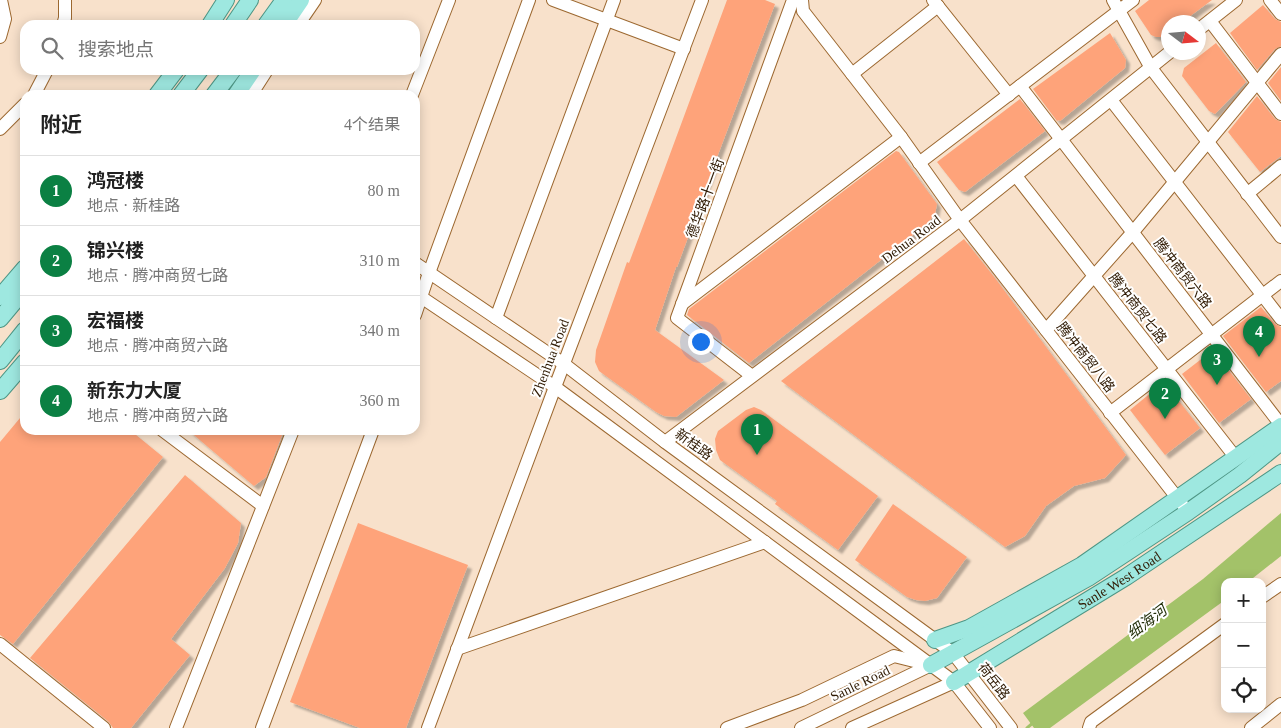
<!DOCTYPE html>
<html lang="zh">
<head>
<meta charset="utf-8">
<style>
  :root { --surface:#fff; --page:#f2f2f2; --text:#222; --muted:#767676; --line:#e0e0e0; --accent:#0b8043 }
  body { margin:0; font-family:"Times New Roman","Noto Sans SC",serif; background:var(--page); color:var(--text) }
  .controls { position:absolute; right:15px; bottom:15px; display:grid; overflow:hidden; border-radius:10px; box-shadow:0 2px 12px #0003 }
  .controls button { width:45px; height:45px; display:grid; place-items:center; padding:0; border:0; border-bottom:1px solid var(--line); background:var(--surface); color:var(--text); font:25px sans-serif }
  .compass { position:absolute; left:1161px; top:15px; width:45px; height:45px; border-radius:50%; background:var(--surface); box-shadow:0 2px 12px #0003; rotate:106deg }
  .you { position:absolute; left:700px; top:341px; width:18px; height:18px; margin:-12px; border:4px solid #fff; border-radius:50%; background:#1a73e8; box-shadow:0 0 0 8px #1a73e833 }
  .badge { display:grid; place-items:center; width:32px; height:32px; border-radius:50%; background:var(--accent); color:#fff; font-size:16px; font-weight:700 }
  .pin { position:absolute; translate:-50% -41px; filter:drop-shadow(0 1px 2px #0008) }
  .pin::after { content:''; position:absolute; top:26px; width:18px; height:15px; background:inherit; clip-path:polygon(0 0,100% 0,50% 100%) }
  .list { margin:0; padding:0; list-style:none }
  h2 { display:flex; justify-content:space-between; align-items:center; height:65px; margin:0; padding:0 20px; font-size:21px }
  h2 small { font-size:16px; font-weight:400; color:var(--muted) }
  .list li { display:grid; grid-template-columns:32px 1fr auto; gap:15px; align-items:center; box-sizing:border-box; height:70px; padding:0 20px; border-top:1px solid var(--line) }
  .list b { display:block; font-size:19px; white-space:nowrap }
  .list p { margin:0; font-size:16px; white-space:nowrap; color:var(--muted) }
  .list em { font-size:16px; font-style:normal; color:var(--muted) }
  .icon { flex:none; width:28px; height:28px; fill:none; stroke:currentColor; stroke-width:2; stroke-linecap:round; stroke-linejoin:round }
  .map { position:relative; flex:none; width:1281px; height:728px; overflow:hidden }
  .search { position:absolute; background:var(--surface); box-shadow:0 2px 12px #0003; left:20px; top:20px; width:400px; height:55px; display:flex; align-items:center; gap:12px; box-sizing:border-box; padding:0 18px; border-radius:15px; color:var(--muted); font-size:19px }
  .panel { position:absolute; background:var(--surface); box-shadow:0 2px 12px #0003; left:20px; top:90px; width:400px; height:345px; border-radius:15px }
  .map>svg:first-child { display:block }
</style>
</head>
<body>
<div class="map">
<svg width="1281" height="728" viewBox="0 0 1281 728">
  <defs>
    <filter id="shadow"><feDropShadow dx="4" dy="4" stdDeviation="1" flood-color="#0004"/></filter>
  </defs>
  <rect width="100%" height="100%" fill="#f8e1cb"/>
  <polygon fill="#a3c269" points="1281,513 1281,556 1248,582 1225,582 1225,600 1214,608 1050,728 1034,728 1023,713 1203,579"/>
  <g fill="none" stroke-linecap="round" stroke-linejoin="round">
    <polyline stroke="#a3c269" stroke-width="3" points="1027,728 1034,722"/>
  </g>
  <g fill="#fea37a" filter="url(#shadow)">
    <polygon points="727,0 765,0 775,4 705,189 706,189 677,267 676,267 655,330 724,380 676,417 664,416 656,412 599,371 595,362 596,350 627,262 629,263 663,173"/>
    <polygon points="1149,0 1212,0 1182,22 1168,22 1168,32 1162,37 1156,37 1151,35 1135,11"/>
    <polygon points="1263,5 1275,19 1281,22 1281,46 1275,49 1257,70 1230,33"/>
    <polygon points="1110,33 1126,60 1125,68 1060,121 1059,120 1057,121 1033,89"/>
    <polygon points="1216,43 1246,82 1215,114 1209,111 1182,76 1184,68"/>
    <polygon points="1281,67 1281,101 1268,83"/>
    <polygon points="1257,96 1275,119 1281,122 1281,156 1260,172 1228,132"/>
    <polygon points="1020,99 1045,131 965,192 959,190 937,162"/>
    <polygon points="896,151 899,152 937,204 935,214 927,224 749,363 687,315 689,309"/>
    <polygon points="964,239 995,278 1126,455 1105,478 1074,486 1046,506 1025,536 1005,547 781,381"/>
    <polygon points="1261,307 1275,324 1281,327 1281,381 1266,392 1223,336"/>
    <polygon points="1213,350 1251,399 1219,423 1182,374"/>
    <polygon points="1164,382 1200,428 1165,455 1130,410"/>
    <polygon points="754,407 761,410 878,496 838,550 775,504 777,501 720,460 716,450 715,439 718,431 746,410"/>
    <polygon points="25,412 25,430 130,430 163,457 13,644 0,635 0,442"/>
    <polygon points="188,430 284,430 266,477 254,486"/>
    <polygon points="185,475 241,523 238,543 225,568 171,639 190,655 131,728 113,728 109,722 30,658"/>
    <polygon points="893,504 967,557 937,598 925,601 916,600 907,597 855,560"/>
    <polygon points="358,523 468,565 406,728 360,728 290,702"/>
  </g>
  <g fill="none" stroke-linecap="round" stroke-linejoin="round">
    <defs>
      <g id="minor">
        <polyline points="553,0 684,49"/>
        <polyline points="802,0 803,11 901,137 960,220 1182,504"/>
        <polyline points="933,0 1009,95"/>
        <polyline points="1113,0 1151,68 1281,237"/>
        <polyline points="1270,0 1281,14"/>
        <polyline points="1210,21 1281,114"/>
        <polyline points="63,25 65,18 65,0"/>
        <polyline points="298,25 315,0"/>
        <polyline points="1198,30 1236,0"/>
        <polyline points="0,37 5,19 1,0"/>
        <polyline points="852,74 938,6"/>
        <polyline points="1020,86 1281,425"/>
        <polyline points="34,95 47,70"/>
        <polyline points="251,95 267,70"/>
        <polyline points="412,95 449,0"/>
        <polyline points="1111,100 1281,319"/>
        <polyline points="0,129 25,104"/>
        <polyline points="919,163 1133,0"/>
        <polyline points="1016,176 1236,458"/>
        <polyline points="1247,194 1281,166"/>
        <polyline points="415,263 564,364 665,442 953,653 1011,728"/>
        <polyline points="415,293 555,387 931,665 954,682 990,728"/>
        <polyline points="682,304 901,137"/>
        <polyline points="415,315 429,273 529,0"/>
        <polyline points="496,318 614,0"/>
        <polyline points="1046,330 1133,232 1281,54"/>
        <polyline points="752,376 677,318 793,0"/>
        <polyline points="1110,413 1281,281"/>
        <polyline points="162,430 263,506"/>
        <polyline points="665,442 960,220 1170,52"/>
        <polyline points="1262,597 1281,584"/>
        <polyline points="0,644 104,728"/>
        <polyline points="457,649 765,542"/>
        <polyline points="176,728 293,430"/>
        <polyline points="262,728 373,430"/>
        <polyline points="428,728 555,387 702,0"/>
        <polyline points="727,728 802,700 894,656 926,664"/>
        <polyline points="801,728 931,665"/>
        <polyline points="852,728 954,682"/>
        <polyline points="1089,728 1091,722 1225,624"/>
        <polyline points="1251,728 1281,704"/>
      </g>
      <g id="major">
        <polyline points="210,25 226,0"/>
        <polyline points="233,25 250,0"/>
        <polyline points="266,25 284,0"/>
        <polyline points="284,25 301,0"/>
        <polyline points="157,95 176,70"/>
        <polyline points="181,95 200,70"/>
        <polyline points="214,95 233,70"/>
        <polyline points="236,95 253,70"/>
        <polyline points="0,297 25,268"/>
        <polyline points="0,319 25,289"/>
        <polyline points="0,361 25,330"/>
        <polyline points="0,391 25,362"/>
        <polyline points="935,640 969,628 1082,565 1281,426"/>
        <polyline points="931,665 1088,578 1188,512 1240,475 1281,442"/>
        <path id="s1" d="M 954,682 L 1126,577 L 1281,473"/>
      </g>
    </defs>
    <use href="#minor" stroke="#9c6830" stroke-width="14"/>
    <use href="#major" stroke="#4e9685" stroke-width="18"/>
    <use href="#minor" stroke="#fff" stroke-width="12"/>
    <use href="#major" stroke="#9ee8e0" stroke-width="16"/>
  </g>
  <g text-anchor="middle" stroke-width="4" stroke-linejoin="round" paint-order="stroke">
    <g font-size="14" fill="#2f1a03" stroke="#fff">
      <text transform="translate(705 198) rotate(-70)" y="5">德华路十一街</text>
      <text transform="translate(911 239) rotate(-37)" y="5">Dehua Road</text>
      <text transform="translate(1183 273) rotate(52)" y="5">腾冲商贸六路</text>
      <text transform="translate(1138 308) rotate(52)" y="5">腾冲商贸七路</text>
      <text transform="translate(1086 357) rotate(52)" y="5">腾冲商贸八路</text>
      <text transform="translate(550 358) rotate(-69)" y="5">Zhenhua Road</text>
      <text transform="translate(694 444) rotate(36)" y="5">新桂路</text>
      <text dy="5" stroke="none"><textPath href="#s1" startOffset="194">Sanle West Road</textPath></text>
      <text transform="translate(994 681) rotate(52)" y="5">荷岳路</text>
      <text transform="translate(860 683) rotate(-26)" y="5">Sanle Road</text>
    </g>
    <g font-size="15" font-style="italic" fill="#25310c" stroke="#fff">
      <text transform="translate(1147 622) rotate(-37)" y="5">细海河</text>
    </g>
  </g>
</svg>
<div class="controls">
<button>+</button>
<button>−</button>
<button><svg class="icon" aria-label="locate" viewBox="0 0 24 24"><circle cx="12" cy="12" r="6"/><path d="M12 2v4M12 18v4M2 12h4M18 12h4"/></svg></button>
</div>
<svg class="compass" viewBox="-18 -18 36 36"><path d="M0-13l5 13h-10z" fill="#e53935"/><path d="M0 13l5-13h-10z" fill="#767676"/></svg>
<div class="you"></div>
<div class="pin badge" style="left:757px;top:455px">1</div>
<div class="pin badge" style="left:1165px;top:419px">2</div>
<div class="pin badge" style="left:1217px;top:385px">3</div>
<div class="pin badge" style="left:1259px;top:357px">4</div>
<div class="search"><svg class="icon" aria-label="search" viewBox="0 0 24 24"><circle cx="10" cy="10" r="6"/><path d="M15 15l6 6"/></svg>搜索地点</div>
<section class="panel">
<h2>附近<small>4个结果</small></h2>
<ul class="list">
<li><span class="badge">1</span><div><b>鸿冠楼</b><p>地点 · 新桂路</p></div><em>80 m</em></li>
<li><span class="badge">2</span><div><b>锦兴楼</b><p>地点 · 腾冲商贸七路</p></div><em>310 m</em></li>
<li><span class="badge">3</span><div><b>宏福楼</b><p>地点 · 腾冲商贸六路</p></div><em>340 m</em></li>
<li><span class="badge">4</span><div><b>新东力大厦</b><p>地点 · 腾冲商贸六路</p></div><em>360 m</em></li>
</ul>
</section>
</div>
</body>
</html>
